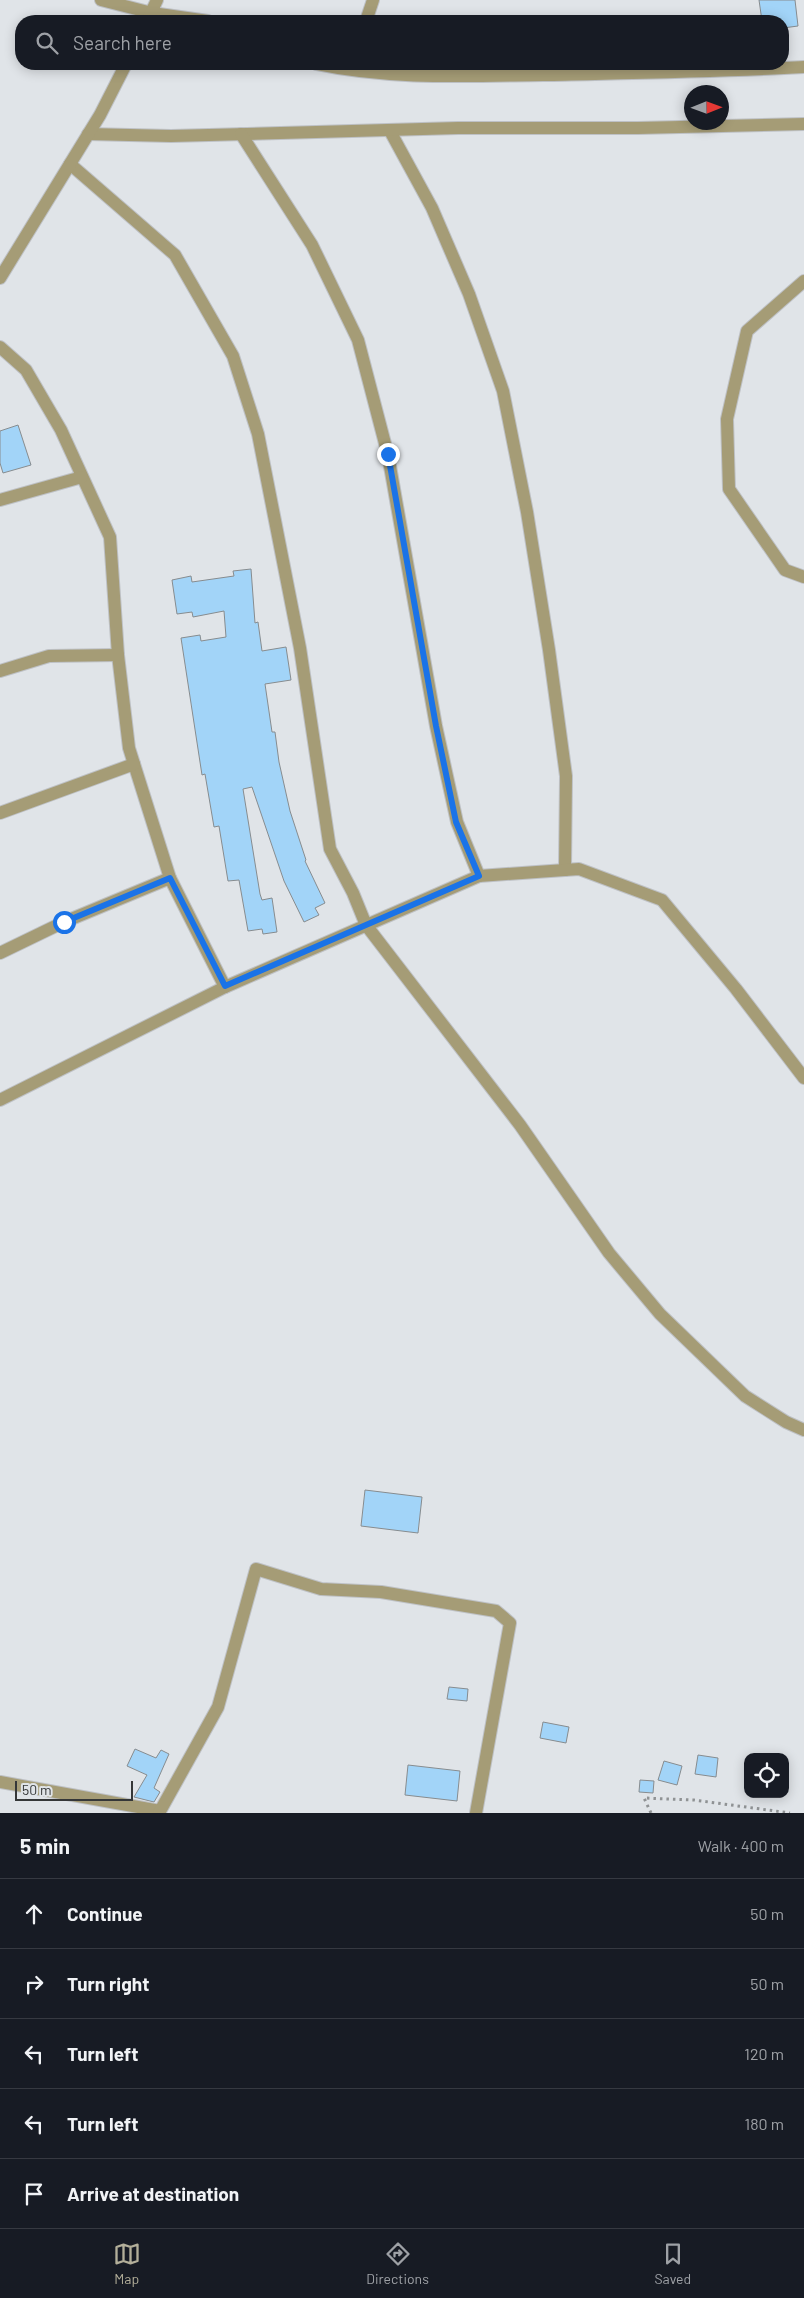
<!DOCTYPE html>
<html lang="en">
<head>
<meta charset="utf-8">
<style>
  :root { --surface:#171b24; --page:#20242c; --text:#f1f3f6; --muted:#9ea1a6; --line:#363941; --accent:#b3af9a }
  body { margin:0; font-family:Barlow,sans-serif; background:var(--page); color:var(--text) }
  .controls { position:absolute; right:15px; bottom:15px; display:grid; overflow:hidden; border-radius:10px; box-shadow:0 2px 12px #0003 }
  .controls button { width:45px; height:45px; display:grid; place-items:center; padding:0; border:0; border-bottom:1px solid var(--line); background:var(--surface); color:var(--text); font:25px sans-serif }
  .compass { position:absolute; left:684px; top:85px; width:45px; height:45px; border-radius:50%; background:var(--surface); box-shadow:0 2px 12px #0003; rotate:89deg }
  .scale { position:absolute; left:15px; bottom:12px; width:118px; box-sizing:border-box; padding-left:5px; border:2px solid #353738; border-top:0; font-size:14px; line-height:18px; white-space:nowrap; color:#353738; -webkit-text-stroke:4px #e0e4e8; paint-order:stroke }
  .stop { position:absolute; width:15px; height:15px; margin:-11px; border:4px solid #1a73e8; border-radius:50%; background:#fff }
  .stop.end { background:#1a73e8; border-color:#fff; box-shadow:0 1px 5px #0008 }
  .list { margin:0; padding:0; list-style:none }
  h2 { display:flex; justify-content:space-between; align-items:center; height:65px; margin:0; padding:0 20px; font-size:21px }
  h2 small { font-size:16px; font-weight:400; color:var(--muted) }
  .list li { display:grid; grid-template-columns:32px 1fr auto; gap:15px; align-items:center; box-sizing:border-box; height:70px; padding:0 20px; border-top:1px solid var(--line) }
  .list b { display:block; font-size:19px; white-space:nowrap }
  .list em { font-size:16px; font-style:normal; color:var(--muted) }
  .icon { flex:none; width:28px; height:28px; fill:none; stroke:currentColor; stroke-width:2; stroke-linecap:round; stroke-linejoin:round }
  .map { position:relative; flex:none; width:804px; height:1813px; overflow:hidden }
  .search { position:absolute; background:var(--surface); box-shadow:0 2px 12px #0003; left:15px; right:15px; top:15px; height:55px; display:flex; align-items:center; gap:12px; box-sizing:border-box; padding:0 18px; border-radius:20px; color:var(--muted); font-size:19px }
  .sheet { height:415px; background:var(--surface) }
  nav { display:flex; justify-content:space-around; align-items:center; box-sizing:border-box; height:70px; border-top:1px solid var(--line); background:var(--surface); font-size:14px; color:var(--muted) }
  nav a { display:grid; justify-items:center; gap:2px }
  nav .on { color:var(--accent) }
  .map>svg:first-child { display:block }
</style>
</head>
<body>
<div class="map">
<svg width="804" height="1813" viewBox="0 0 804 1813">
  <rect width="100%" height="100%" fill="#e0e4e8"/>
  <g fill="#a2d4f8" stroke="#878c8f">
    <polygon points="759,0 795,0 798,26 783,28 783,21 762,21"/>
    <polygon points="18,425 31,465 3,473 0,463 0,431"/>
    <polygon points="251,569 255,623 258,622 262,651 286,647 291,680 265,684 272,732 275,732 279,762 290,811 306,860 305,861 325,903 315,908 319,915 304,922 284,881 252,787 243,789 260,894 262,900 272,898 277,932 263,934 262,929 248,931 239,880 228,881 219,826 214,827 205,774 202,775 181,638 200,635 201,641 226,637 224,611 193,617 192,612 177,614 172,580 191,576 192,582 234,576 233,571"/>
    <polygon points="365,1490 422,1497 418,1533 361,1526"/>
    <polygon points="449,1687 468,1689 467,1701 447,1699"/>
    <polygon points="543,1722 569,1727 566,1743 540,1738"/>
    <polygon points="135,1749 156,1758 161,1750 169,1754 154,1788 160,1792 154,1802 134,1797 147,1775 127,1766"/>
    <polygon points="698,1755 718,1758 716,1777 695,1774"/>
    <polygon points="664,1761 682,1766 677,1785 658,1780"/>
    <polygon points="408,1765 460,1771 457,1801 405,1795"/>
    <polygon points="640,1780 654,1781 653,1793 639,1792"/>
  </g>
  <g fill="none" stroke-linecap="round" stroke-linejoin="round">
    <defs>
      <g id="street">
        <polyline points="101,0 152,13 208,21"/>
        <polyline points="147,21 157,0"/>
        <polyline points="366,21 373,0"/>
        <path d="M 316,64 C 391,80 467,76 543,75 C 630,73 717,72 804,67"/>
        <polyline points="390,131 432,208 469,294 503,391 527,512 549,650 566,776 565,870"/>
        <polyline points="88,134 171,136 458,128 638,128 804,124"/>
        <polyline points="241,134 312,245 358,340 388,455 436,726 457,822 479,876"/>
        <polyline points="70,164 175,255 233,356 258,434 300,648 330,849 353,893 366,925 520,1125 609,1253 660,1314 745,1396 786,1422 804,1430"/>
        <polyline points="0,278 100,115 126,64"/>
        <polyline points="804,281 747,331 727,419 729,489 785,570 804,577"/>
        <polyline points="0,347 26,370 61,430 110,537 118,655 129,748 170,878 225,987 0,1100"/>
        <polyline points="0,500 82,477"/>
        <polyline points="0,671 49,656 118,655"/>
        <polyline points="0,813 134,764"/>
        <polyline points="0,953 64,922 170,878"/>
        <polyline points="225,987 479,876 579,869 662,900 736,989 804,1078"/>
        <polyline points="0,1782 160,1811"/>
        <polyline points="159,1813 218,1707 256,1569 321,1589 381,1592 496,1611 510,1623 476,1813"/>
      </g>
    </defs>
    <use href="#street" stroke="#bec1c5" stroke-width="14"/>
    <polyline stroke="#8f9294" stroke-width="3" stroke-dasharray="2.5 4" stroke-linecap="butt" points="651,1813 644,1798 694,1800 790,1813"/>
    <use href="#street" stroke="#a59c76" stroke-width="12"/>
  </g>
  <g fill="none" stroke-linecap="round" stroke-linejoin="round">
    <polyline stroke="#1a73e8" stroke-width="6" points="64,922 170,878 225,986 479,876 456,822 436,726 388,454"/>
  </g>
</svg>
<div class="controls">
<button><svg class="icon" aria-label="locate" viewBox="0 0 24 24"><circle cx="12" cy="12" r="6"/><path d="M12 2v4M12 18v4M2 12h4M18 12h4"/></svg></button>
</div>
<svg class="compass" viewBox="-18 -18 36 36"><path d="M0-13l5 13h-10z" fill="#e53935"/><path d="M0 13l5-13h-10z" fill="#9ea1a6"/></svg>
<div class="scale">50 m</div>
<div class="stop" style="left:64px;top:922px"></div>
<div class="stop end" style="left:388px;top:454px"></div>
<div class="search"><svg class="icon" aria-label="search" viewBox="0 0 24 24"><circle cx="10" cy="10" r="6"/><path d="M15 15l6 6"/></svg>Search here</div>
</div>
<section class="sheet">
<h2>5 min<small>Walk · 400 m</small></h2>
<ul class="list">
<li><svg class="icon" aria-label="ahead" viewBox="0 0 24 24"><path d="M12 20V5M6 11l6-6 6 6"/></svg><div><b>Continue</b></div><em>50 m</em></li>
<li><svg class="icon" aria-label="right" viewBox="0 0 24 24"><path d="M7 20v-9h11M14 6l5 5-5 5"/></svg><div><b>Turn right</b></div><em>50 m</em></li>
<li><svg class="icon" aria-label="left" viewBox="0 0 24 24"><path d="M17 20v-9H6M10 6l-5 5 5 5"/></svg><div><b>Turn left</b></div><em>120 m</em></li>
<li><svg class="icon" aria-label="left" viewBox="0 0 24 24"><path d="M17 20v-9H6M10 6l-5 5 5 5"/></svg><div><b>Turn left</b></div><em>180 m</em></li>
<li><svg class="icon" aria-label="arrive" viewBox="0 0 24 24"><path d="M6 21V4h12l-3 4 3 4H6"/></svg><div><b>Arrive at destination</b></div></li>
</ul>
</section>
<nav>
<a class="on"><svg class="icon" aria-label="map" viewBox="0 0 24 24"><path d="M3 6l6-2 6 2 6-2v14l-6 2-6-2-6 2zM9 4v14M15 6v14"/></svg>Map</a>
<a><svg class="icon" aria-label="directions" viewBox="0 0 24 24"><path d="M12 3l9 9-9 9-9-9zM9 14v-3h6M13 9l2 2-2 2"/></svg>Directions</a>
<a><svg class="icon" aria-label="saved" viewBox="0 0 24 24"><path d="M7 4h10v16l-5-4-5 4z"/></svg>Saved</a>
</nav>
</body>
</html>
